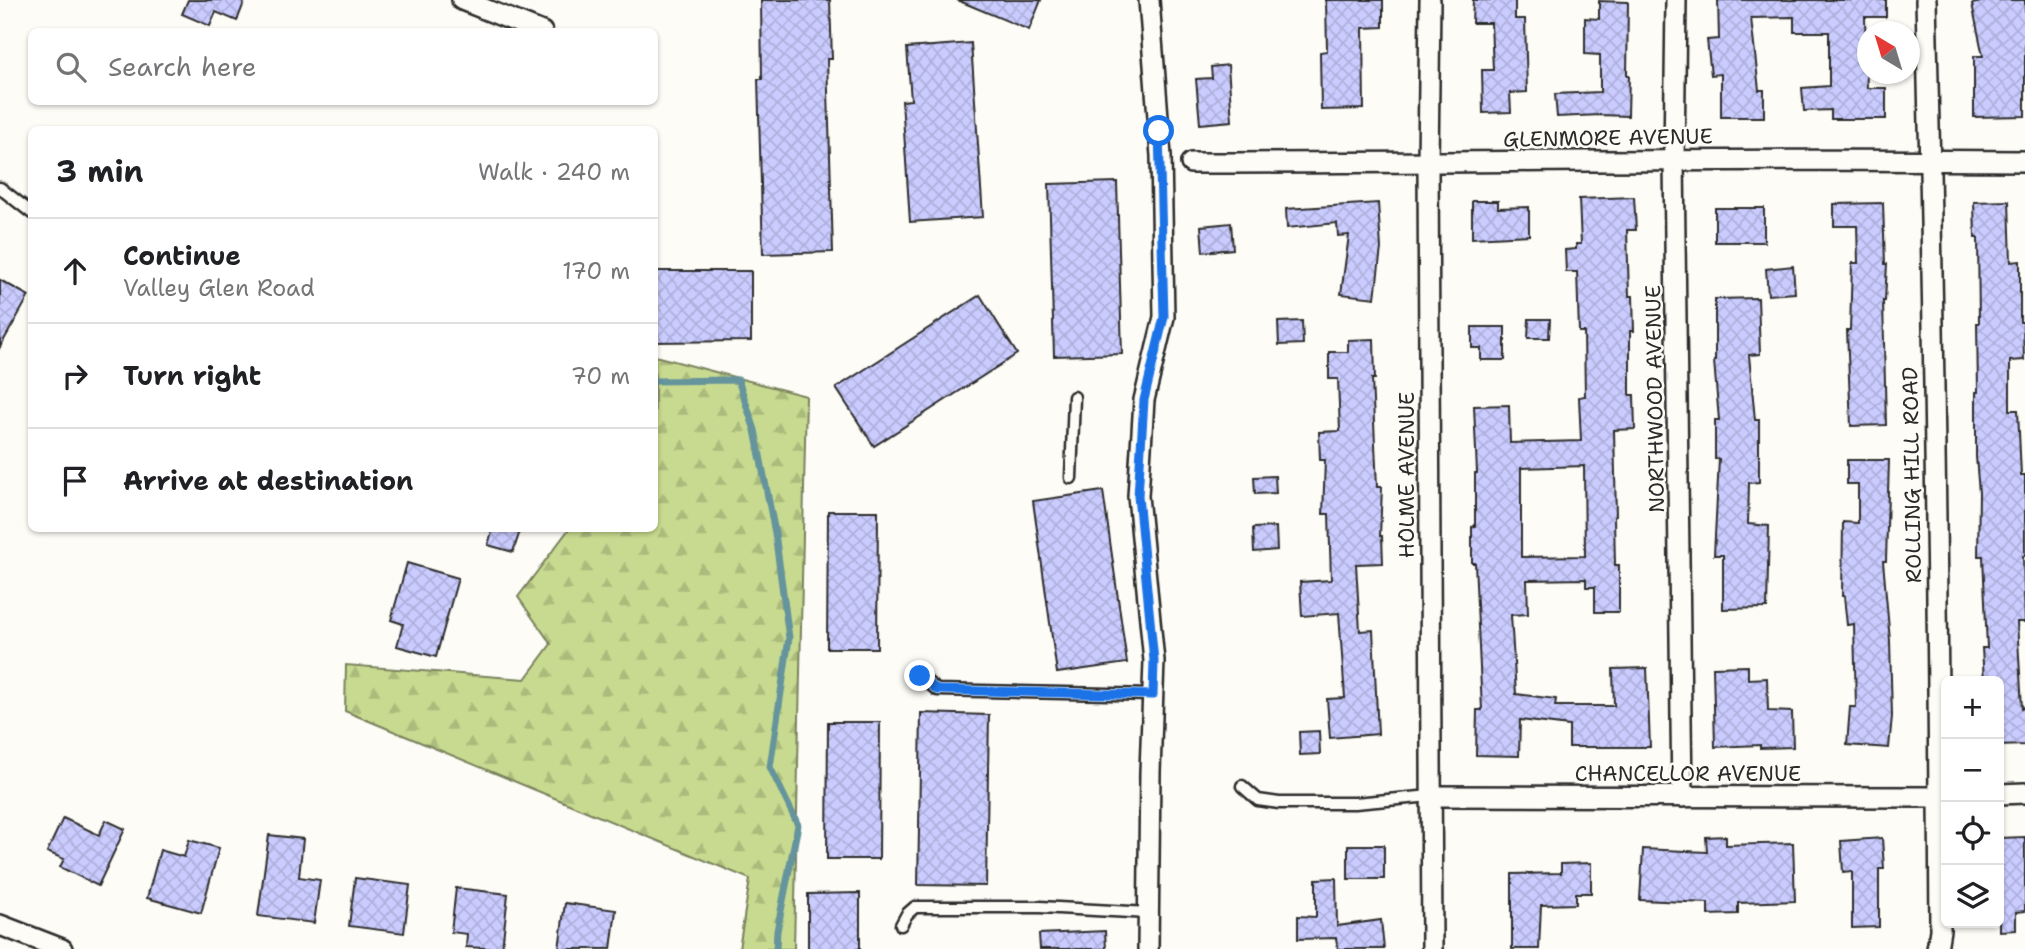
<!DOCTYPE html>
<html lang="en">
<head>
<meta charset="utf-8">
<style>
  :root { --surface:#fff; --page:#f2f2f2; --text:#202124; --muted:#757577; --line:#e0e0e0 }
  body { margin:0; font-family:"Shantell Sans",sans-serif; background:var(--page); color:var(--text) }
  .controls { position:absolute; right:21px; bottom:21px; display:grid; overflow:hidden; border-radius:10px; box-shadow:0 2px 5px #0004 }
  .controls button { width:63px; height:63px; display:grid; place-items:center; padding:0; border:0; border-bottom:2px solid var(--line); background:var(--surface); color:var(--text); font:35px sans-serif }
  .compass { position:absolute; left:1857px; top:21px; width:63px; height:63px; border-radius:50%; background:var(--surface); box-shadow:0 2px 5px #0004; rotate:322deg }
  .stop { position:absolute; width:21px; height:21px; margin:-16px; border:5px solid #1a73e8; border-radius:50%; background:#fff }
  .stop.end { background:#1a73e8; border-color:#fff; box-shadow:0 2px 7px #0008 }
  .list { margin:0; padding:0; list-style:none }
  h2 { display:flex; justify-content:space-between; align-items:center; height:91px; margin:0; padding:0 28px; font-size:30px }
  h2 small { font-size:23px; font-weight:400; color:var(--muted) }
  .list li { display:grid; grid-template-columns:46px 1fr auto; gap:21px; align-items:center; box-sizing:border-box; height:105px; padding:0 28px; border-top:2px solid var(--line) }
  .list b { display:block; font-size:26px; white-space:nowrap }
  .list p { margin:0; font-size:23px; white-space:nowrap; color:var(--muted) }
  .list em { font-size:23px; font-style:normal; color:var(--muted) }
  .icon { flex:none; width:38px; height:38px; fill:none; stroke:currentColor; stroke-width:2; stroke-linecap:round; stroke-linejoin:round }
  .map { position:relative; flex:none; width:2025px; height:949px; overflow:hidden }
  .search { position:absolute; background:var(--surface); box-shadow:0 2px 5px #0004; left:28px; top:28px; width:630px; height:77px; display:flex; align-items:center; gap:18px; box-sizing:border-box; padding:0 24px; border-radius:10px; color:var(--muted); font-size:26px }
  .panel { position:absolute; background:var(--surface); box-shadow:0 2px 5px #0004; left:28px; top:126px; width:630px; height:406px; border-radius:10px }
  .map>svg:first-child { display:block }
</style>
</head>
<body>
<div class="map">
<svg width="2025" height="949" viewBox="0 0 2025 949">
  <defs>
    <pattern id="forest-firs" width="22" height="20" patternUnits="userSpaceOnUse" patternTransform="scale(1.75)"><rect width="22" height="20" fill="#c7da8f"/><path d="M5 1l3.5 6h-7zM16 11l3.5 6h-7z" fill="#abbb7c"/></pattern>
    <pattern id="building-cross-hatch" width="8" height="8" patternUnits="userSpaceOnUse" patternTransform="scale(1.75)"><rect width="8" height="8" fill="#caccff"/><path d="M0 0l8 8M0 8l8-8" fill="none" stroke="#aeafdb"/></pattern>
  </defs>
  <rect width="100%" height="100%" fill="#fdfcf7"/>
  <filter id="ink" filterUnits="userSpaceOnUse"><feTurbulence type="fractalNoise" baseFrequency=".0143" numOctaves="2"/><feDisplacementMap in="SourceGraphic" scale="14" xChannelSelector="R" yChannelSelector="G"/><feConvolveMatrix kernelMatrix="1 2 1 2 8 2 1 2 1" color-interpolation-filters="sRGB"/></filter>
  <g filter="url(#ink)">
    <polygon fill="url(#forest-firs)" stroke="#79825d" stroke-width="2" points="655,356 806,396 794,949 739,949 750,879 345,711 346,665 525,679 551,644 518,597 569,529 654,528"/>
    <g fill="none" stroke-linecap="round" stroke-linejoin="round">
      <polyline stroke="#65949d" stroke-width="7" points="654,381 738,380 755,430 775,533 789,638 770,767 798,825 777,931 776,949"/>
    </g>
    <g fill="url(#building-cross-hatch)" stroke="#2b2b2b" stroke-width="2" fill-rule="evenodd">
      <polygon points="188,0 245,0 237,21 216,12 210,26 182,14"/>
      <polygon points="761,0 830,0 832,59 827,59 833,252 763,254 758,79 762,79"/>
      <polygon points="957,0 1041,0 1029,30"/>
      <polygon points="1326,0 1383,0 1383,27 1363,28 1364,109 1321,110 1320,52 1327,51"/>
      <polygon points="1473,0 1515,0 1515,19 1525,19 1527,92 1510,93 1511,112 1483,113 1482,70 1493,70 1491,23 1472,23"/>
      <polygon points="1718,0 1886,0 1886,17 1865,17 1867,88 1886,88 1886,119 1831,119 1831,110 1804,111 1802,88 1829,86 1829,32 1794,32 1794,17 1751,18 1759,90 1764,90 1764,117 1721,117 1721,74 1711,75 1707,40 1719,39"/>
      <polygon points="1989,0 2025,0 2025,116 1974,117 1974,56 1983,56 1972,4"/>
      <polygon points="1599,1 1628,2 1627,75 1629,75 1628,116 1600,115 1557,117 1555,94 1600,92 1600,55 1585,54 1585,18 1599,19"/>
      <polygon points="971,43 983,217 910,222 902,101 911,100 907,48"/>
      <polygon points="1228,65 1232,121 1200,124 1196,79 1212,78 1211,67"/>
      <polygon points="1117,182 1122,354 1054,356 1049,184"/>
      <path d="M 1634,197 L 1636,230 L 1627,230 L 1629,296 L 1633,296 L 1634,331 L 1630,331 L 1630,395 L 1634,395 L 1635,429 L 1614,430 L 1616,516 L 1614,517 L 1615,565 L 1619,565 L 1619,612 L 1595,612 L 1595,587 L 1586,587 L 1586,579 L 1527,580 L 1528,614 L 1511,615 L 1516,694 L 1556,699 L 1555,706 L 1614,706 L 1613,669 L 1647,668 L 1650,747 L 1569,747 L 1569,726 L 1520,720 L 1519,756 L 1476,755 L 1477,710 L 1482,710 L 1475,563 L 1472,563 L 1472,527 L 1475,526 L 1475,473 L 1477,473 L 1474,406 L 1509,405 L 1510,443 L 1581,441 L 1579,397 L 1585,396 L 1584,332 L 1579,332 L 1577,272 L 1566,272 L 1565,250 L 1576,249 L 1576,244 L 1581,244 L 1579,199 ZM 1584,466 L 1585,556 L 1521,557 L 1521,468 Z"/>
      <polygon points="1472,201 1498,201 1498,208 1529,207 1529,235 1472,238"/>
      <polygon points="2009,201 2011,262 2020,261 2020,322 2023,322 2024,360 2010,361 2010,410 2018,410 2021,475 2025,475 2025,556 2023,556 2025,622 2017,622 2022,708 2025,707 2025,745 1999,746 1999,681 1984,681 1982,648 1987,648 1983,556 1978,556 1979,493 1976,457 1976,392 1978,392 1977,323 1979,323 1978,238 1975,238 1974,202"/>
      <polygon points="1378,203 1381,248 1375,298 1341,294 1349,235 1338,236 1337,223 1287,228 1286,209"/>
      <polygon points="1883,203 1885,264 1887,264 1885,301 1883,301 1886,425 1851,426 1847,330 1850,330 1852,263 1858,263 1857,226 1834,226 1834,204"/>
      <rect x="1715" y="208" width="49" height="34"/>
      <polygon points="1231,223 1233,249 1203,252 1201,226"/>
      <polygon points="1793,266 1795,293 1768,295 1766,269"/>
      <polygon points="654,271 751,271 751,341 654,342"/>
      <polygon points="0,280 29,296 0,347"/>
      <polygon points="980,295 1017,354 874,446 836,388"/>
      <polygon points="1758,298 1760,354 1749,355 1755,420 1759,420 1759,482 1749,483 1748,524 1769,526 1767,608 1723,609 1723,555 1714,555 1719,459 1715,459 1715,420 1719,420 1714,361 1715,361 1715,299"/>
      <polygon points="1529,319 1550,319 1549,338 1528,338"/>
      <polygon points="1302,321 1303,344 1279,345 1278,322"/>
      <polygon points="1472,327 1505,327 1505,360 1481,360 1481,348 1472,348"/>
      <polygon points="1374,339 1375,379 1372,379 1377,487 1382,487 1380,536 1382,536 1383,563 1356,564 1360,631 1373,630 1378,734 1330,738 1327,699 1345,698 1339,613 1302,616 1300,582 1331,580 1329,514 1323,514 1325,460 1320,460 1319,432 1340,431 1338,379 1329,379 1329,352 1348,352 1348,340"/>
      <polygon points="1847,460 1889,460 1886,561 1883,561 1890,641 1892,716 1889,748 1847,745 1850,707 1856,707 1854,624 1847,625 1844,596 1842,596 1843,522 1858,523 1858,484 1847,484"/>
      <polygon points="1275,476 1276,493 1255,494 1254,477"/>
      <polygon points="1103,491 1127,663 1057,673 1033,501"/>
      <polygon points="828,511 878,511 877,648 827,648"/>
      <polygon points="1276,527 1277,550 1254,552 1253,528"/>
      <polygon points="493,528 521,528 513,552 488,545"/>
      <polygon points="407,563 458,578 436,657 397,646 403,624 391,620"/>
      <polygon points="1748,666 1748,679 1767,678 1768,711 1792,712 1793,747 1760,748 1760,745 1715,747 1713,667"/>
      <polygon points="921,713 989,715 986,886 918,885"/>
      <polygon points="828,722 880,722 879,859 827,859"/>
      <polygon points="1319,731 1320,754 1300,755 1299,732"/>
      <polygon points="63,818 99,835 106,820 125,829 98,886 60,867 64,859 47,852"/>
      <polygon points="269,835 303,839 299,877 320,880 314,923 258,916"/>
      <polygon points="1726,836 1726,845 1793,843 1795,901 1738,903 1738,914 1708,915 1708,903 1640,900 1643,849 1707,852 1706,837"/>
      <polygon points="2025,837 2025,911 2016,912 2016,930 1999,931 1999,838"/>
      <polygon points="1882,838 1884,869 1879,869 1879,927 1852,928 1852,871 1843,872 1841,841"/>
      <polygon points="189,840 219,848 201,913 147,898 160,850 184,857"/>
      <rect x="1348" y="845" width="36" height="34"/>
      <polygon points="1591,863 1591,893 1576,893 1576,904 1541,905 1539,949 1512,949 1512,874 1561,873 1561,864"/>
      <polygon points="355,878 410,885 404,933 349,926"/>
      <polygon points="1336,878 1337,926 1381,920 1384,949 1338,949 1336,938 1298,939 1298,916 1316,917 1316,879"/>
      <polygon points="456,888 508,894 502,949 466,947 467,934 451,932"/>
      <polygon points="860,893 860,949 808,949 808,894"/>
      <polygon points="565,903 616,910 611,949 559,949"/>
      <polygon points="1105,931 1106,949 1040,949 1039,934"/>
    </g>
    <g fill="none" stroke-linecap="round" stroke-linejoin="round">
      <defs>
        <g id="service">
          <polyline points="0,188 32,213"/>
          <polyline points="1071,478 1074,397"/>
          <polyline points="920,676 937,690 1153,695"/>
          <polyline points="1242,786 1258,800 1279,803 1355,803 1431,796"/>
          <polyline points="901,925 907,914 915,907 1040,907 1149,913"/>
        </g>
        <g id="minor">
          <polyline points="462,0 542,32"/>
          <polyline points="1430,0 1428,163 1432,949"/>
          <polyline points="1676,0 1674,160 1682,797"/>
          <path d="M 1926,0 C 1934,310 1938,620 1940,930 L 1937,949"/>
          <path d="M 1191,163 C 1469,163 1747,158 2025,161"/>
          <polyline points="1999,794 2025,793"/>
          <polyline points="1431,796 1946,797"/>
          <polyline points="0,925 62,949"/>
          <polyline points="1148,949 1150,772 1154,661 1138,496 1144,400 1164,317 1161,156 1149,0"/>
        </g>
      </defs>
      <use href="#service" stroke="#2b2b2b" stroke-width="15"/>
      <use href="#minor" stroke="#2b2b2b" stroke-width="24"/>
      <use href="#service" stroke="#fdfcf7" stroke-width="10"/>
      <use href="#minor" stroke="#fdfcf7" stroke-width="19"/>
    </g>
  </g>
  <g fill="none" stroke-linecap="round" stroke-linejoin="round" filter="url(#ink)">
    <polyline stroke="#1a73e8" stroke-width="9" points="920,676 937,690 1153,695 1154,661 1138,496 1144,400 1164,317 1159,131"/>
  </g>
  <g text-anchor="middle" stroke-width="5" stroke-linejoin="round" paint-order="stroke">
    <g font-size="21" fill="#2b2b2b" stroke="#fdfcf7">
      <text transform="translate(1608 138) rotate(-1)" y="7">GLENMORE AVENUE</text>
      <text transform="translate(1655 399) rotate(-91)" y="7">NORTHWOOD AVENUE</text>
      <text transform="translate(1407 475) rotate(-90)" y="7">HOLME AVENUE</text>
      <text transform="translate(1912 475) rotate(-91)" y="7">ROLLING HILL ROAD</text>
      <text x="1688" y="781">CHANCELLOR AVENUE</text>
    </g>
  </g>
</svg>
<div class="controls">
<button>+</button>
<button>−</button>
<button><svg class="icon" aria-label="locate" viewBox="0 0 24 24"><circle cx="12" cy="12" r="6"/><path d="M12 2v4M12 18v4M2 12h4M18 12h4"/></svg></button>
<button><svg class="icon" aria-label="layers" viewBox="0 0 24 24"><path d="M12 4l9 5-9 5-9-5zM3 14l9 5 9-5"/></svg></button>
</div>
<svg class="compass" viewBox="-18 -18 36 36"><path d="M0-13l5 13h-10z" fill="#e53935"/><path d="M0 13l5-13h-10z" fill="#757577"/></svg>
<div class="stop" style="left:1159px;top:131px"></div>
<div class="stop end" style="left:920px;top:676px"></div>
<div class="search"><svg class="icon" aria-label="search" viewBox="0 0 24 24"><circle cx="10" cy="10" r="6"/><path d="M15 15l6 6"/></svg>Search here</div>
<section class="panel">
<h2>3 min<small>Walk · 240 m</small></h2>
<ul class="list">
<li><svg class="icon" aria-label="ahead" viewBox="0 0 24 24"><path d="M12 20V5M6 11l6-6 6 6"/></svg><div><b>Continue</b><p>Valley Glen Road</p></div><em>170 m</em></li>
<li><svg class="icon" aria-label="right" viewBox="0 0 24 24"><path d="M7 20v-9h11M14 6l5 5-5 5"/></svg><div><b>Turn right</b></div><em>70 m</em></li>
<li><svg class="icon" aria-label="arrive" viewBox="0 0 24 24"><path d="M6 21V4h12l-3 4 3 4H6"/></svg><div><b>Arrive at destination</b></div></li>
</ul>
</section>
</div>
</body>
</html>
